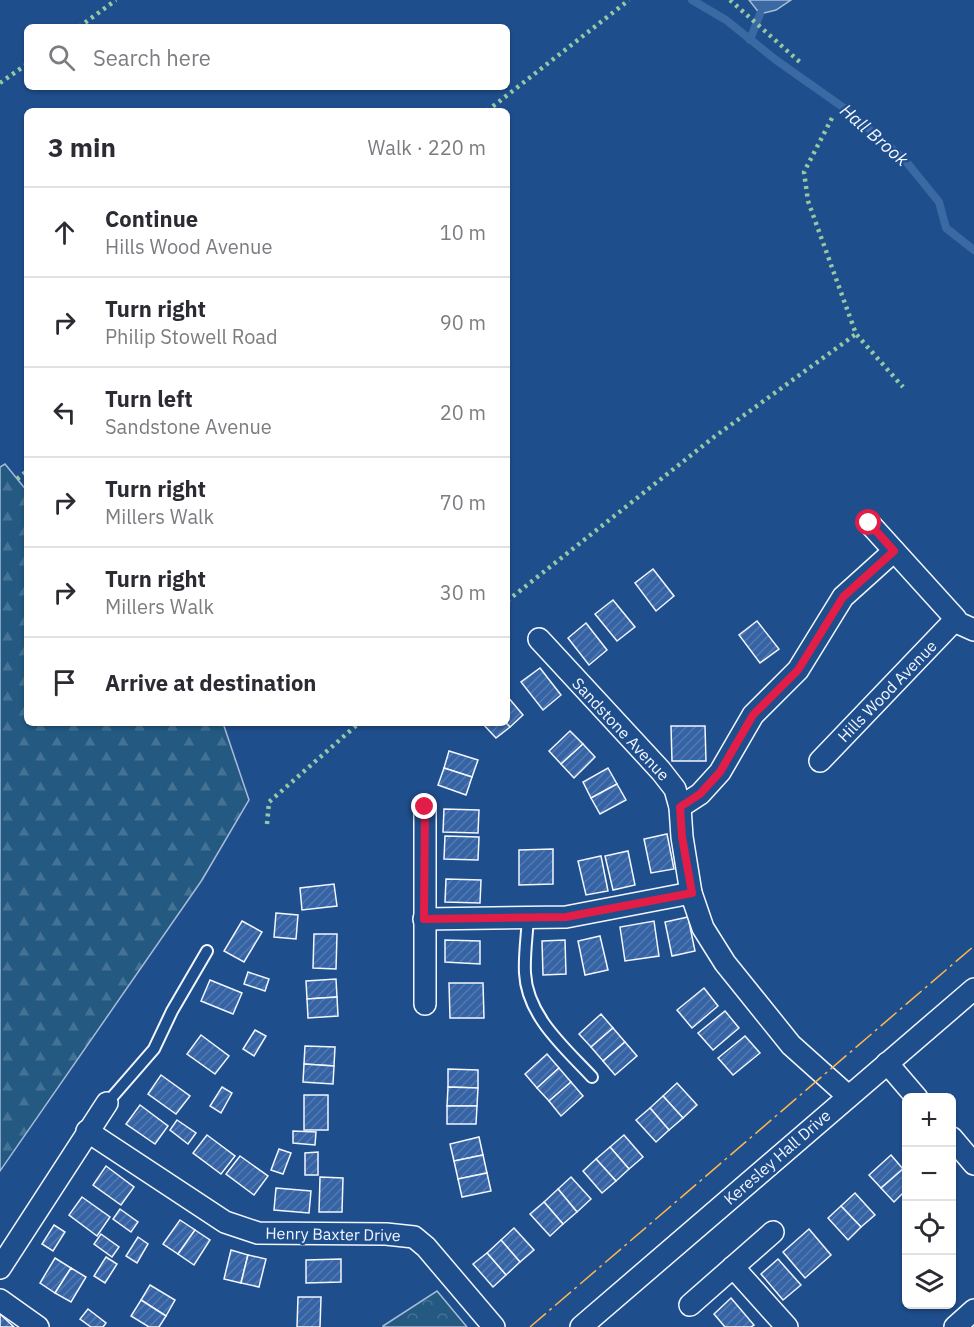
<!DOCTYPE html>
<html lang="en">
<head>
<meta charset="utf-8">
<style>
  :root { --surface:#fff; --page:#f2f2f3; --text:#2b2b33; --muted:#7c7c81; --line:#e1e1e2 }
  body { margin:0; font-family:"IBM Plex Sans",sans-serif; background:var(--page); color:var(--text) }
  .controls { position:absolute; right:18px; bottom:18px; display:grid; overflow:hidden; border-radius:9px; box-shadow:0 2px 4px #0004 }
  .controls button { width:54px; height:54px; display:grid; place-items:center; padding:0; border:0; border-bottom:2px solid var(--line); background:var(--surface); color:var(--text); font:30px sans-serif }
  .stop { position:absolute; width:18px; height:18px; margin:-14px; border:4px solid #e11d48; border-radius:50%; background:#fff }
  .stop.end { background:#e11d48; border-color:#fff; box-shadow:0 2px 6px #0008 }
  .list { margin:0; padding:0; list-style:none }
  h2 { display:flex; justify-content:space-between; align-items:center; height:78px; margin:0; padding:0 24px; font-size:26px }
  h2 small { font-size:20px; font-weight:400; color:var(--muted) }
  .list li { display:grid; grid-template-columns:39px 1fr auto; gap:18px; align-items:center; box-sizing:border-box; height:90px; padding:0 24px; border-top:2px solid var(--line) }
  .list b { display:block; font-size:22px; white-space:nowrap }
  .list p { margin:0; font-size:20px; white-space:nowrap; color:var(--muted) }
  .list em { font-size:20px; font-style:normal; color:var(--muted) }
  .icon { flex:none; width:33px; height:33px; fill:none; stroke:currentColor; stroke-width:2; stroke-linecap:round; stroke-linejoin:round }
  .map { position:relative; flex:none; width:974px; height:1327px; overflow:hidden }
  .search { position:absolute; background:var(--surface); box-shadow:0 2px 4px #0004; left:24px; top:24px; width:486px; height:66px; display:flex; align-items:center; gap:15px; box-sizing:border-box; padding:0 21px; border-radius:9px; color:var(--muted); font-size:22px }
  .panel { position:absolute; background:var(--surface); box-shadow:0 2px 4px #0004; left:24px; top:108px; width:486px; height:618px; border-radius:9px }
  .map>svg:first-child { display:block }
</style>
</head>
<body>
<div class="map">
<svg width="974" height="1327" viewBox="0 0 974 1327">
  <defs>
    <pattern id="forest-firs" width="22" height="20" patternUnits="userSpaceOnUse" patternTransform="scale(1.5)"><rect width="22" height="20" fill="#245a82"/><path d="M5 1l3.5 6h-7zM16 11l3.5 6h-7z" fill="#447295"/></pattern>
    <pattern id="park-crowns" width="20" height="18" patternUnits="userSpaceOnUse" patternTransform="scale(1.5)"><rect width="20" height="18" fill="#245a82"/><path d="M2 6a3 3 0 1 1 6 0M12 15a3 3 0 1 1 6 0" fill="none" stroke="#447295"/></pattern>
    <pattern id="building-hatch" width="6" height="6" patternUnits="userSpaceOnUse" patternTransform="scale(1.5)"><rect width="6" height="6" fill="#3563a3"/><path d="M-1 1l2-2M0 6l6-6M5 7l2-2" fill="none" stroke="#537ab1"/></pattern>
  </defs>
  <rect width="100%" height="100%" fill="#1f4e8c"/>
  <polygon fill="url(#forest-firs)" stroke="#a8bbd7" stroke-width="1.5" points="5,464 27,491 27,723 223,723 249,800 202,880 0,1171 0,467"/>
  <polygon fill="url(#park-crowns)" stroke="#a8bbd7" stroke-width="1.5" points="437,1291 467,1327 383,1327 383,1326"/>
  <polygon fill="#3b69a3" stroke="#a8bbd7" stroke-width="1.5" points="749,0 791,0 776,10 760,14"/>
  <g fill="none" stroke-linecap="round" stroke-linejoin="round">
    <g stroke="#3b69a3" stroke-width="8">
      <polyline points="692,0 726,20 776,60 844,108 904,159 939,202 946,228 974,250"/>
      <polyline points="750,40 760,14"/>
    </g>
  </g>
  <g fill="url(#building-hatch)" stroke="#f2f6ff" stroke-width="1.5">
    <polygon points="653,569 674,596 656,611 635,583"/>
    <polygon points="613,600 635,627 617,641 595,614"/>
    <polygon points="757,621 779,649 760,663 739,635"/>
    <polygon points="586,623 607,650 589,665 568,638"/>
    <polygon points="540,668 561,695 543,710 521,682"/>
    <polygon points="507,696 523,715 510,727 506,723"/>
    <polygon points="482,723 506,723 510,727 496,738"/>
    <polygon points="671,726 705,726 706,761 672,761"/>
    <polygon points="570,731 583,744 561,764 549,751"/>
    <polygon points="583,744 595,757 574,778 561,764"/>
    <polygon points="449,751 478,760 472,777 444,768"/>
    <polygon points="444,768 472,777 466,795 438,785"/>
    <polygon points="608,768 617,784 591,798 583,782"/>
    <polygon points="617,784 626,800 600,814 591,798"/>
    <polygon points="444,809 479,810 478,833 443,832"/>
    <polygon points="667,834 674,869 651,873 644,839"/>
    <polygon points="445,836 479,837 478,860 444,859"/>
    <polygon points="553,849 553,884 519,885 519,850"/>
    <polygon points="628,851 635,885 613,890 605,856"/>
    <polygon points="601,856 608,891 586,895 578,861"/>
    <polygon points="446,879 481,880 480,903 445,902"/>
    <polygon points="334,884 337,906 302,910 300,888"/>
    <polygon points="276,913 298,915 296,939 274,937"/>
    <polygon points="688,917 695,951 672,956 665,922"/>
    <polygon points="242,921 262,932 244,962 224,951"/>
    <polygon points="654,921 659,956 625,961 620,927"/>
    <polygon points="314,934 337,934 336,969 313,968"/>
    <polygon points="600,936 608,970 585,975 578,941"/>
    <polygon points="445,940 480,941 480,964 445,962"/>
    <polygon points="565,940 566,974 543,975 542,941"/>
    <polygon points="248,972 269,979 265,991 244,984"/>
    <polygon points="336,979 337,997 307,999 306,981"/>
    <polygon points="210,980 242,993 233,1014 201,1001"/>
    <polygon points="449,983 483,983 484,1018 450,1018"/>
    <polygon points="704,988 718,1006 692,1028 677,1010"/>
    <polygon points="337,997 338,1016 308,1018 307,999"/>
    <polygon points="725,1011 739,1028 713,1050 698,1033"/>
    <polygon points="601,1014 613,1028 591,1047 579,1034"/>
    <polygon points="613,1028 625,1042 603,1061 591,1047"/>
    <polygon points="255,1030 266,1036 254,1056 243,1049"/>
    <polygon points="201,1035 229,1056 215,1074 187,1054"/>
    <polygon points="745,1036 760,1053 733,1075 718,1058"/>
    <polygon points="625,1042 637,1056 615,1075 603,1061"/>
    <polygon points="305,1046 335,1047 334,1066 304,1064"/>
    <polygon points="547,1054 559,1068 537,1088 525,1074"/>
    <polygon points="304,1064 334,1066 333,1084 303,1082"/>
    <polygon points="559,1068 571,1082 549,1101 537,1088"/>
    <polygon points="448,1069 478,1070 478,1088 448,1087"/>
    <polygon points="161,1075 190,1096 176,1114 148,1094"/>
    <polygon points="571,1082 583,1096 561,1116 549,1101"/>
    <polygon points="677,1083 697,1105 683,1118 663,1096"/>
    <polygon points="222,1087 232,1093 221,1113 210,1106"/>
    <polygon points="448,1087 478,1088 477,1106 447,1106"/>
    <rect x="304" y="1095" width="24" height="35"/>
    <polygon points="663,1096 683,1118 669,1130 650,1108"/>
    <polygon points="140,1105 168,1126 155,1144 126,1124"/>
    <polygon points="447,1106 477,1106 476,1124 447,1124"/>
    <polygon points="650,1108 669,1130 656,1142 636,1120"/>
    <polygon points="177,1120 196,1133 188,1144 170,1130"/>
    <polygon points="293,1131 316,1132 315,1145 293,1143"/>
    <polygon points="207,1135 235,1156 221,1174 193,1153"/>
    <polygon points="624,1135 643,1157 629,1169 610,1147"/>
    <polygon points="479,1137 483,1155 454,1161 450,1144"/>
    <polygon points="610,1147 629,1169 616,1181 596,1159"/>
    <polygon points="279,1149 291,1153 283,1174 271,1170"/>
    <polygon points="318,1152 318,1175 305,1175 305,1153"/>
    <polygon points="483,1155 487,1173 458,1179 454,1161"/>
    <polygon points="891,1155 903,1169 881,1188 869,1175"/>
    <polygon points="240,1156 268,1176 254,1195 226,1174"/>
    <polygon points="596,1159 616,1181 602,1193 583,1171"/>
    <polygon points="106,1166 134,1187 121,1205 93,1185"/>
    <polygon points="903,1169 906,1172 906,1190 894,1202 881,1188"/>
    <polygon points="487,1173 491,1191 462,1197 458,1179"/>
    <polygon points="320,1177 343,1178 342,1212 319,1212"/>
    <polygon points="571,1177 591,1199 577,1212 558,1189"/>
    <polygon points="276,1188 311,1191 309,1213 274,1210"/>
    <polygon points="558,1189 577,1212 563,1224 544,1202"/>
    <polygon points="855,1193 875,1215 861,1227 841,1206"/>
    <polygon points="82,1197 110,1217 97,1236 69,1215"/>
    <polygon points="544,1202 563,1224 550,1236 530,1214"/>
    <polygon points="841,1206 861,1227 848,1240 828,1218"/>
    <polygon points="120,1209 138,1222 131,1232 113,1219"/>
    <polygon points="180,1220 195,1230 178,1254 163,1244"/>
    <polygon points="54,1225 65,1232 53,1251 42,1244"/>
    <polygon points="514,1228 534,1250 520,1262 501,1240"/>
    <polygon points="809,1229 831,1255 805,1278 783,1252"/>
    <polygon points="195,1230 210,1240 194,1265 178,1254"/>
    <polygon points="101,1234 119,1247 112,1257 94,1244"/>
    <polygon points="138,1237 148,1244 137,1263 126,1256"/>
    <polygon points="501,1240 520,1262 506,1275 487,1253"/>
    <polygon points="231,1250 248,1255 241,1283 224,1279"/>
    <polygon points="487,1253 506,1275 493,1287 473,1264"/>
    <polygon points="248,1255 266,1259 259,1287 241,1283"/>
    <polygon points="106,1257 117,1264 105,1283 94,1276"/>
    <polygon points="55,1258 71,1268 55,1293 40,1283"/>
    <polygon points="341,1259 341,1282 306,1283 306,1260"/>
    <polygon points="778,1259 801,1285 783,1300 761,1274"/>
    <polygon points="71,1268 86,1277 71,1302 55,1293"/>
    <polygon points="150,1285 175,1300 166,1316 141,1300"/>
    <polygon points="298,1297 321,1297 320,1327 297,1327"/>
    <polygon points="731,1298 754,1325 751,1327 725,1327 714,1314"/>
    <polygon points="141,1300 166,1316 159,1327 149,1327 131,1316"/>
    <polygon points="88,1309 106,1323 103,1327 91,1327 80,1319"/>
    <polygon points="0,1314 14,1327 0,1327"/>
  </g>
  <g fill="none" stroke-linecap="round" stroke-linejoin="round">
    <defs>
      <g id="service">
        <path d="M 528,917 C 527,936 524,955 525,973 C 527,1016 565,1048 592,1077"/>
        <polyline points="107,1103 154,1049 172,1011 207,951"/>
      </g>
      <g id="minor">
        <polyline points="869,523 956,619 954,621 974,630"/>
        <polyline points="539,639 661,771 675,789 680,807 682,837 691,893 703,928 725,963 791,1045 848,1096"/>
        <polyline points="820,761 954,621"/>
        <polyline points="425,807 425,1004"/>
        <polyline points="680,807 700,794 720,772 753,715 798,670 843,597 894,551"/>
        <polyline points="424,919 566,917 691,893"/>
        <polyline points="887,1063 917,1098"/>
        <polyline points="87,1131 225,1222 258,1233 386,1234 414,1237 426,1247 494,1327"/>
        <polyline points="952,1138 974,1164"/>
        <polyline points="733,1267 787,1327"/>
        <polyline points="0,1268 107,1103"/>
        <polyline points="0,1300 38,1327"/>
        <polyline points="690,1305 773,1232"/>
        <polyline points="581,1327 974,989"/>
        <polyline points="955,1327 974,1310"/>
      </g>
    </defs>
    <use href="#service" stroke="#f2f6ff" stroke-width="14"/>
    <use href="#minor" stroke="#f2f6ff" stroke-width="24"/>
    <use href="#service" stroke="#1f4e8c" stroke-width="10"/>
    <use href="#minor" stroke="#1f4e8c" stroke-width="21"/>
    <g stroke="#97c8a6" stroke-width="4.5" stroke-dasharray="3 4.5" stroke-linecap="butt">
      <polyline points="730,0 802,64"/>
      <polyline points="79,27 116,0"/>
      <polyline points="0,83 27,64"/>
      <polyline points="487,111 629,0"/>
      <polyline points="832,118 804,172 808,201 856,334 903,387"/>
      <polyline points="17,479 27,471"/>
      <polyline points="507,601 714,437 856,334"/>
      <polyline points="267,824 269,802 359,723"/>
    </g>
    <polyline stroke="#ffb74d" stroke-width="1.5" stroke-dasharray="21 4.5 3 4.5" stroke-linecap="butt" points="530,1327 974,946"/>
  </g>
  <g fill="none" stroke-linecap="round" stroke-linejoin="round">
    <polyline stroke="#e11d48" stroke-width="8" points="425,807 424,919 566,917 692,893 682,837 680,807 700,794 720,772 753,715 798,670 843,597 894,551 869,523"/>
  </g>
  <g text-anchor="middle" stroke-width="4.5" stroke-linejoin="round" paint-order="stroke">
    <g font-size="16" fill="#f2f6ff" stroke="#1f4e8c">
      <text transform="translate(887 691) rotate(-46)" y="6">Hills Wood Avenue</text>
      <text transform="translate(621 729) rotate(47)" y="6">Sandstone Avenue</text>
      <text transform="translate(777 1157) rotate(-41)" y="6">Keresley Hall Drive</text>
      <text transform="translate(333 1234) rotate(1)" y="6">Henry Baxter Drive</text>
    </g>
    <g font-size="18" font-style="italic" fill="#f2f6ff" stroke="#1f4e8c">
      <text transform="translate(874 135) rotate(41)" y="6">Hall Brook</text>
    </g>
  </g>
</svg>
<div class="controls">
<button>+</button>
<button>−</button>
<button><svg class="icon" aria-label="locate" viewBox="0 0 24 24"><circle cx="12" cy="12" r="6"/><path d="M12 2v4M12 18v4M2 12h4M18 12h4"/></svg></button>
<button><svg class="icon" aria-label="layers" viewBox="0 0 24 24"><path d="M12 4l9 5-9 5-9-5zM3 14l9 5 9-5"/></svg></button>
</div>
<div class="stop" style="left:869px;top:523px"></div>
<div class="stop end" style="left:425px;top:807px"></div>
<div class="search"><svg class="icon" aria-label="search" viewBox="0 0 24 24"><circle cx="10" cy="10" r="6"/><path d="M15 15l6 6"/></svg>Search here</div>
<section class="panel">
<h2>3 min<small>Walk · 220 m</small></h2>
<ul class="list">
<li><svg class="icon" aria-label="ahead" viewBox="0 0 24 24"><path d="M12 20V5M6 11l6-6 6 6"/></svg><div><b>Continue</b><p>Hills Wood Avenue</p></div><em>10 m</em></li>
<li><svg class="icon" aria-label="right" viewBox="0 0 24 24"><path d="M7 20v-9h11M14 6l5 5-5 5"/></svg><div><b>Turn right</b><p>Philip Stowell Road</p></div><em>90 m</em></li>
<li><svg class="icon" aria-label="left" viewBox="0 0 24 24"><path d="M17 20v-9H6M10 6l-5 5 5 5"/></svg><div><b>Turn left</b><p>Sandstone Avenue</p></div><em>20 m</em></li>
<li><svg class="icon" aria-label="right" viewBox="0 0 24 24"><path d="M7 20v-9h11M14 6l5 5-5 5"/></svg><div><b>Turn right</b><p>Millers Walk</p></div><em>70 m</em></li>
<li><svg class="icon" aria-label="right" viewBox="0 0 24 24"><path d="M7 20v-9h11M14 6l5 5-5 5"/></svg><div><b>Turn right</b><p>Millers Walk</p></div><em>30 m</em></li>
<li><svg class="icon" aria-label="arrive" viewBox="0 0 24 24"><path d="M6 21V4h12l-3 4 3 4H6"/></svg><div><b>Arrive at destination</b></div></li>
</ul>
</section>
</div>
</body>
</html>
